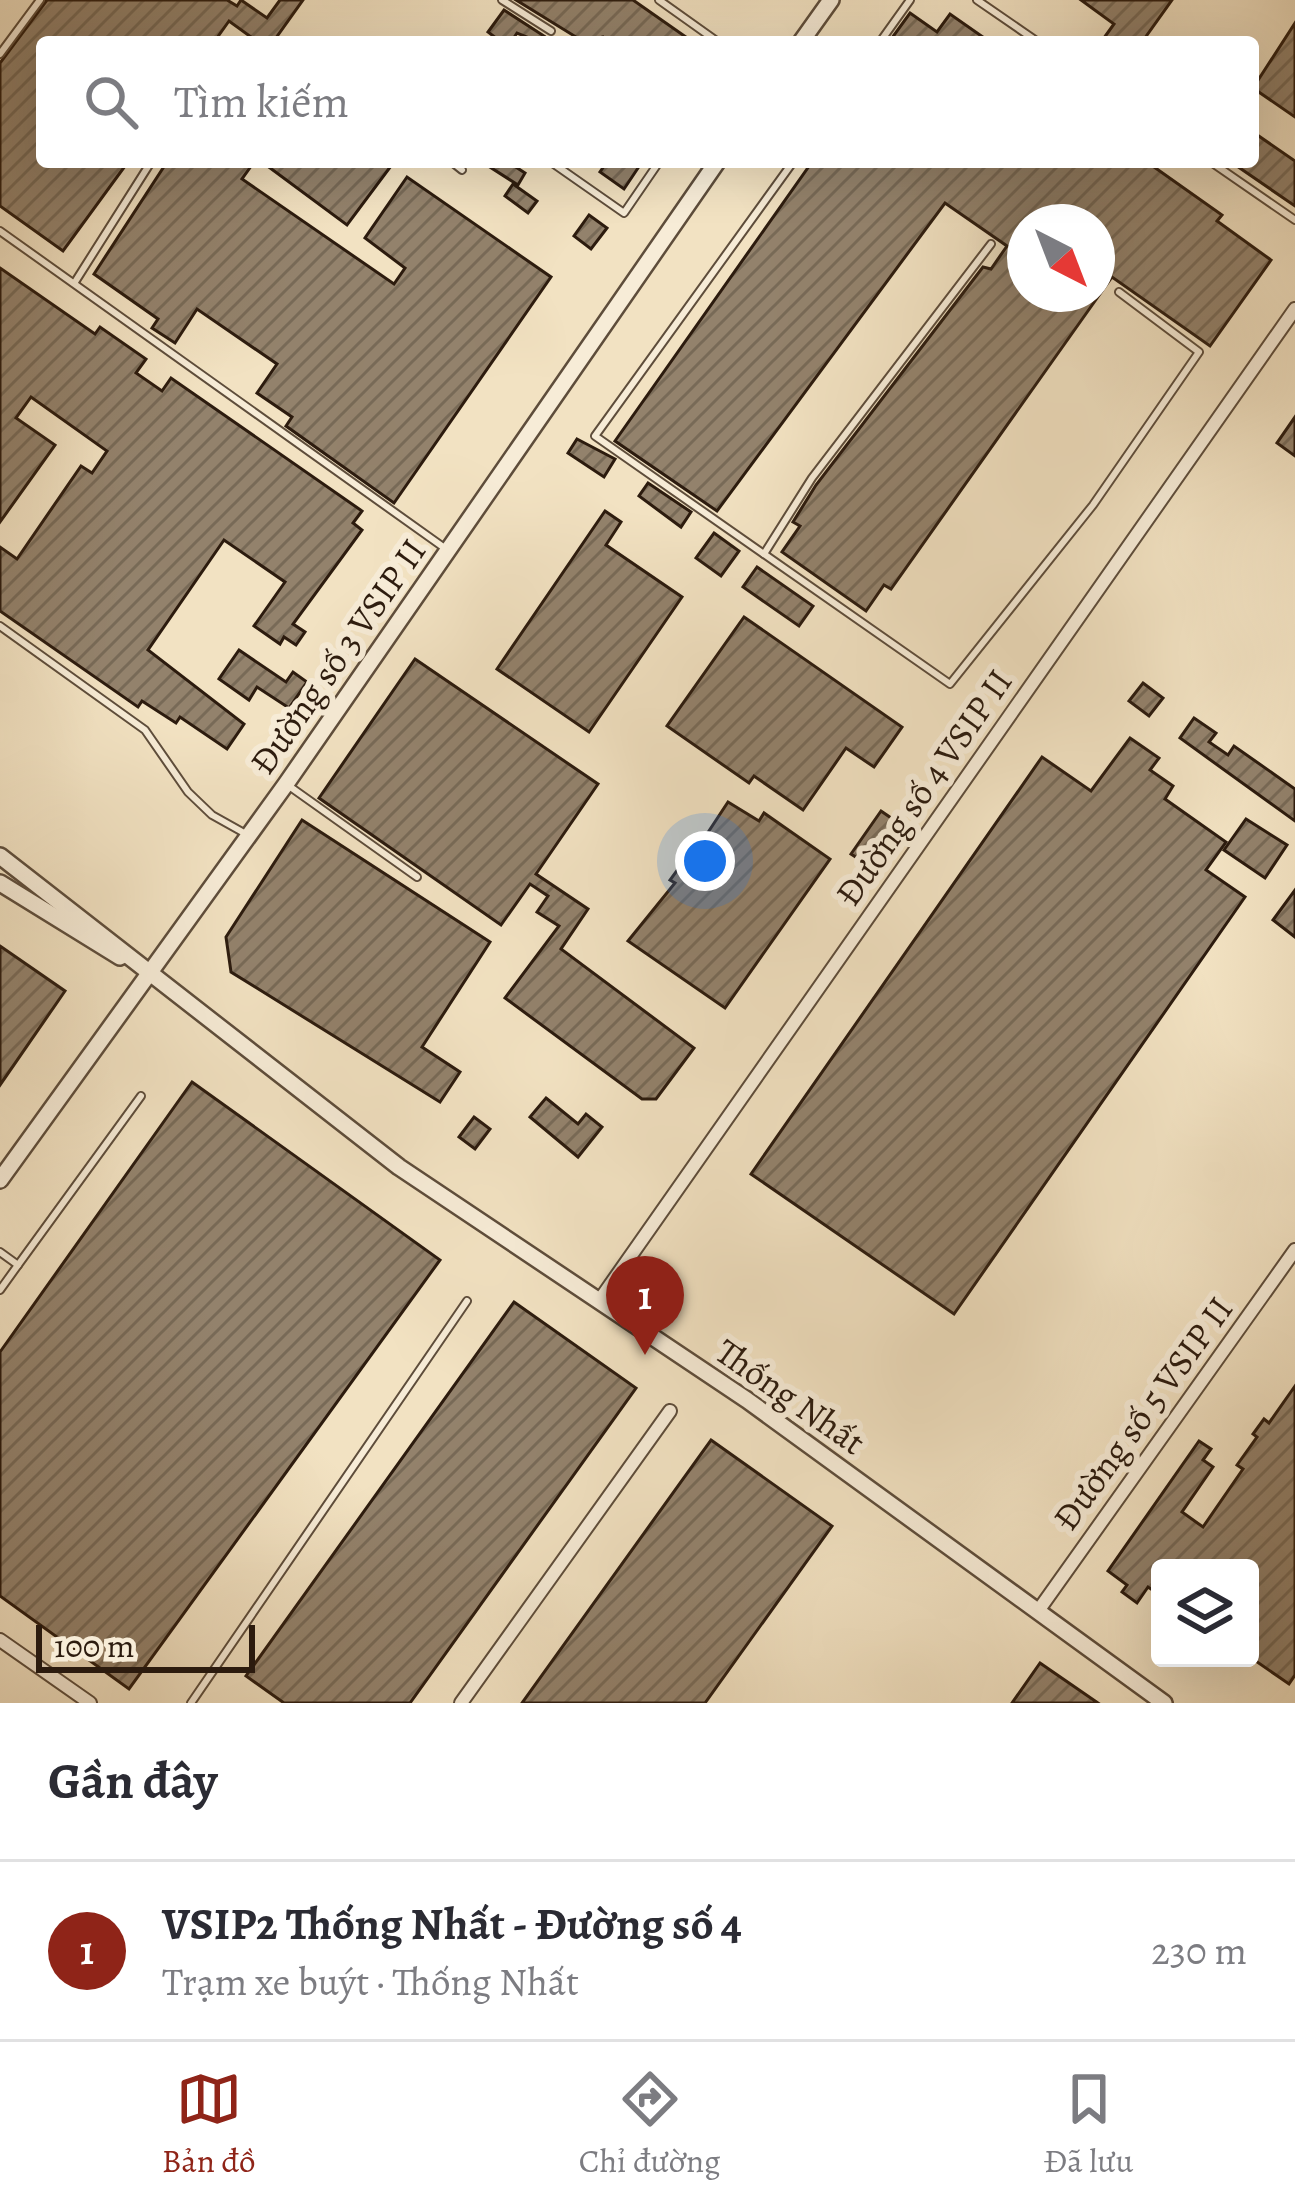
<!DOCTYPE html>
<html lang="vi">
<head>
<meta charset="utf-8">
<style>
  :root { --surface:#fff; --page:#f7f7f7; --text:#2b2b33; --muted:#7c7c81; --line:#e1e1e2; --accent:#8f2418 }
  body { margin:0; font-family:Alegreya,serif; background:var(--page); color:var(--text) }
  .controls { position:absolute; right:36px; bottom:36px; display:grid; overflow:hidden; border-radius:12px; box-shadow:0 12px 48px #0002 }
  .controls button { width:108px; height:108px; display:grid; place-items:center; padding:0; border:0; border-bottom:3px solid var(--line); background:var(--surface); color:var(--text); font:60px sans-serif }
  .compass { position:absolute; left:1007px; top:204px; width:108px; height:108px; border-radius:50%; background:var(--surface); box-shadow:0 12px 48px #0002; rotate:138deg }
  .scale { position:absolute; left:36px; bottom:30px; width:219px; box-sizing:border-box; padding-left:12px; border:6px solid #2c1b0e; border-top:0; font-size:33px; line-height:42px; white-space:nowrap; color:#2c1b0e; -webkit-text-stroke:9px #f7ecd7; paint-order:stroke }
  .you { position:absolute; left:705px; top:861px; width:42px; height:42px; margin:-30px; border:9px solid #fff; border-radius:50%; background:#1a73e8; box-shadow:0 0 0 18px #1a73e833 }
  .badge { display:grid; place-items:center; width:78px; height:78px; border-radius:50%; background:var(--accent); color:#fff; font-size:39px; font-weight:700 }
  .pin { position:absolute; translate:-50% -99px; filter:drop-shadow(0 3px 6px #0008) }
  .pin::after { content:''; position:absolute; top:63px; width:42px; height:36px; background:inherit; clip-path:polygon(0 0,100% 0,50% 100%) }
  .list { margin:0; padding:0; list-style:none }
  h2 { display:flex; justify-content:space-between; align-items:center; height:156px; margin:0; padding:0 48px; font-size:51px }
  h2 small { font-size:39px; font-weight:400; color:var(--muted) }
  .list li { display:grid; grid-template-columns:78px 1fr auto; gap:36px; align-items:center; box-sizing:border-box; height:180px; padding:0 48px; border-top:3px solid var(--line) }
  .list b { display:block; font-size:45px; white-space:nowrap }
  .list p { margin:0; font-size:39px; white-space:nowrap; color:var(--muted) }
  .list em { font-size:39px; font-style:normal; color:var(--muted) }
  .icon { flex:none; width:66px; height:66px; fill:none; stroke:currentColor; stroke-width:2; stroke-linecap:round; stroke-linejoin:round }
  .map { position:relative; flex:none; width:1295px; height:1703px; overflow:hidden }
  .search { position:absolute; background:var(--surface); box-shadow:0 12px 48px #0002; left:36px; right:36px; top:36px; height:132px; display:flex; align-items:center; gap:30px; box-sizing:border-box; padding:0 42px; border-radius:12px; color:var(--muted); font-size:45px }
  .sheet { height:336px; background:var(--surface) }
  nav { display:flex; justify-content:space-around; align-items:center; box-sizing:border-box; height:168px; border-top:3px solid var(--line); background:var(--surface); font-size:33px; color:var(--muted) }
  nav a { display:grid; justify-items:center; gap:6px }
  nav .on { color:var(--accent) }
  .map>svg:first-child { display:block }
</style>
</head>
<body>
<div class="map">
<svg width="1295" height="1703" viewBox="0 0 1295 1703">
  <defs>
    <pattern id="building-hatch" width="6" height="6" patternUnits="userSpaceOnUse" patternTransform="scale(3)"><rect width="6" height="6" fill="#93826c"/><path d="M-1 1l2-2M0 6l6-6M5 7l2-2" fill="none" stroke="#786a57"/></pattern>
  </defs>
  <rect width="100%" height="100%" fill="#f2e2c2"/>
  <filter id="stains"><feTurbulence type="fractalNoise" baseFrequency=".00167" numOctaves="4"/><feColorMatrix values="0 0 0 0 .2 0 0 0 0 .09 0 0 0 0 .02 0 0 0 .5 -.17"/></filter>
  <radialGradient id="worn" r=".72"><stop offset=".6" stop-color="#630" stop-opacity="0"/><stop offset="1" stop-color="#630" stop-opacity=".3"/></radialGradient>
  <g fill="url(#building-hatch)" stroke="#2c1b0e" stroke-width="3" fill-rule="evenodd">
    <polygon points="47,0 227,0 237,6 241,0 267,18 280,0 303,0 273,42 258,42 229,21 214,42 42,42 42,162 128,162 63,251 0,206 0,63"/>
    <polygon points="516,0 633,0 693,42 609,42 603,37 584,42"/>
    <polygon points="1081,0 1172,0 1142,42 1101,42 1114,24"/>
    <polygon points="504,10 544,36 539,42 517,33 511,42 501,42 488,32"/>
    <polygon points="910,13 937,32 950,14 990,42 889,42"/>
    <polygon points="1295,23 1295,117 1253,88"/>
    <polygon points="1253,132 1295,161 1295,206 1231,162 1253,162"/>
    <polygon points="167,162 254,162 242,179 394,284 405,268 365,238 407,177 551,277 394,503 286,426 292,417 257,393 277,364 197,309 175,343 152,328 158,319 94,274"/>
    <polygon points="262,162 394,162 347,225"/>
    <polygon points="482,162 508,162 525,173 518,185"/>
    <polygon points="607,162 642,162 624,189 600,172"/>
    <path d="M 812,162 L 1147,162 L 1222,215 L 1217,221 L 1271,260 L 1210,346 L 1112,277 L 891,589 L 884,585 L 866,611 L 782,552 L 800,526 L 793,522 L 816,485 L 983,267 L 991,269 L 1007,246 L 945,203 L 717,511 L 615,441 ZM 1025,222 L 1097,222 L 1097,294 L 1025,294 Z"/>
    <polygon points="513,184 537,201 528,213 505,196"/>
    <polygon points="589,215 607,228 591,249 574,236"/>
    <polygon points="0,268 95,334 100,327 146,359 136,373 162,391 171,378 362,511 353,523 362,530 293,624 305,632 296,645 284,637 280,644 254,626 285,582 224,540 148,650 244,724 227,749 180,717 176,723 142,701 138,707 0,611 0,547 17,559 81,466 92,473 107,451 31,397 16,418 55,445 0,522"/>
    <polygon points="1295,417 1295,456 1277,443"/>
    <polygon points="577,439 615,459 604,477 568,453"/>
    <polygon points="648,483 691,512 681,527 639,496"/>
    <polygon points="605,511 621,522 606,545 682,597 589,732 497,669"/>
    <polygon points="714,533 739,551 721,576 696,558"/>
    <polygon points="757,567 813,606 799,626 743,587"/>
    <polygon points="744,617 902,727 874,767 846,748 803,810 754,776 749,783 667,726"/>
    <polygon points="239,650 286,682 293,672 307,682 289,708 257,687 249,700 219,679"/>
    <polygon points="415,659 598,784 536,874 588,909 561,949 694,1048 656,1099 642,1099 505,998 559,926 537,912 548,896 530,884 501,925 319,798"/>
    <polygon points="1143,683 1163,698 1149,716 1129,701"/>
    <polygon points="1194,718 1216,733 1209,742 1228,755 1234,746 1295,789 1295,821 1180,738"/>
    <polygon points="1130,738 1159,758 1150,770 1173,786 1165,799 1226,842 1206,870 1245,897 954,1314 751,1174 1042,757 1091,791"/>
    <polygon points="728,802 759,821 764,813 830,859 725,1008 628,941 675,883 670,880 681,865 708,882 722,862 699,846"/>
    <polygon points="881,811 894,820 865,863 851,854"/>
    <polygon points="1246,819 1287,845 1265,878 1224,850"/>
    <polygon points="302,820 490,942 422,1047 460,1072 440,1102 231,972 226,937"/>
    <polygon points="1295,890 1295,937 1273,920"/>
    <polygon points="0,946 65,991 0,1085"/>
    <polygon points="192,1082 440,1260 129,1689 0,1596 0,1352"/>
    <polygon points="546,1098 578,1124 586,1114 602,1127 578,1157 530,1117"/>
    <polygon points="474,1117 490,1129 475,1149 459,1137"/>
    <polygon points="514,1302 636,1388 410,1703 284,1703 246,1676"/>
    <polygon points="1295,1386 1295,1675 1289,1684 1250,1657 1250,1568 1160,1568 1160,1595 1148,1587 1137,1603 1122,1592 1127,1585 1108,1571 1199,1441 1211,1449 1203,1460 1213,1467 1182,1512 1203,1527 1243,1469 1237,1465 1257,1437 1253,1434 1264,1419 1269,1423"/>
    <polygon points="711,1440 832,1526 705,1703 522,1703"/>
    <polygon points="1040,1663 1098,1703 1012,1703"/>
  </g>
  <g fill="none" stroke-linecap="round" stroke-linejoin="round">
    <defs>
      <g id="service">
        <polyline points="502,0 551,31"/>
        <polyline points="659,0 718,42"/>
        <polyline points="977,0 1038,42"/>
        <polyline points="880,42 910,0"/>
        <polyline points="0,54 40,0"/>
        <polyline points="452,162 462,170"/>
        <polyline points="551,162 624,213 659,162"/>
        <polyline points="793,162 595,436 950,684 1093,505 1199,352 1119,292"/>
        <polyline points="1211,162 1295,220"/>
        <polyline points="0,231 446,549"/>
        <polyline points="75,282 151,162"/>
        <polyline points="764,554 812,478 991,244"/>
        <polyline points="0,626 145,730 188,792 212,815 246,834"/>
        <polyline points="289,786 417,877"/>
        <polyline points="0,1252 18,1265 0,1290"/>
        <polyline points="18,1265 141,1096"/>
        <polyline points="191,1703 467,1301"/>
      </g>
      <g id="minor">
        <polyline points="599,1301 1295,309"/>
        <polyline points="1038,1611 1295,1250"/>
        <polyline points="0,1640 90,1703"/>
        <polyline points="461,1703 670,1411"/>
      </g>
      <g id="tertiary">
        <polyline points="801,42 831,0"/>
        <polyline points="0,856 399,1167 747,1400 1164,1703"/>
        <polyline points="0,883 120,957"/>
        <polyline points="0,1180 286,784 717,162"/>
      </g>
    </defs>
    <use href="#service" stroke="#5e4d3b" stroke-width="10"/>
    <use href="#minor" stroke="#5e4d3b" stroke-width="16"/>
    <use href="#tertiary" stroke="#5e4d3b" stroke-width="20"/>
    <use href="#service" stroke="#f7ecd7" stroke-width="6"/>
    <use href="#minor" stroke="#f7ecd7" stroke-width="12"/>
    <use href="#tertiary" stroke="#f7ecd7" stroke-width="15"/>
  </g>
  <g text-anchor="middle" stroke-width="12" stroke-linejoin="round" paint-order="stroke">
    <g font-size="36" fill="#2c1b0e" stroke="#f7ecd7">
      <text transform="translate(337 656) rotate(-55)" y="13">Đường số 3 VSIP II</text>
      <text transform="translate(923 787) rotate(-55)" y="13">Đường số 4 VSIP II</text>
      <text transform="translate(791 1396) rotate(35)" y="13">Thống Nhất</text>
      <text transform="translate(1142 1413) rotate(-54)" y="13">Đường số 5 VSIP II</text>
    </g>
  </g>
  <rect width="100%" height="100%" filter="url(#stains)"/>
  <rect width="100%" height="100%" fill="url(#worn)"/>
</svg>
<div class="controls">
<button><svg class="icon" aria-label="layers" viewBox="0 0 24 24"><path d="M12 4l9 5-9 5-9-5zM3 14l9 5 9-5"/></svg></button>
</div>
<svg class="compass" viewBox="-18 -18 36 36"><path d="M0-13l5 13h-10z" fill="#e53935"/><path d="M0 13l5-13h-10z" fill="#7c7c81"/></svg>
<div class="scale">100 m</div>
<div class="you"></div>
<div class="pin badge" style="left:645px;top:1355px">1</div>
<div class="search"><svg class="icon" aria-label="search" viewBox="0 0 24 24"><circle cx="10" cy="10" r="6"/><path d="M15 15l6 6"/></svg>Tìm kiếm</div>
</div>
<section class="sheet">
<h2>Gần đây<small></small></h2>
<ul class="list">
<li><span class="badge">1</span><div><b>VSIP2 Thống Nhất - Đường số 4</b><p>Trạm xe buýt · Thống Nhất</p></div><em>230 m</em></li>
</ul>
</section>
<nav>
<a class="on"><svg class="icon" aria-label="map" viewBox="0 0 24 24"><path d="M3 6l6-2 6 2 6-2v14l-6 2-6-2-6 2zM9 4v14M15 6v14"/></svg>Bản đồ</a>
<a><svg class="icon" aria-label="directions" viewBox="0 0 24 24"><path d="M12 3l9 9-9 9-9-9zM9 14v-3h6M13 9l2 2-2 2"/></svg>Chỉ đường</a>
<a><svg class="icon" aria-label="saved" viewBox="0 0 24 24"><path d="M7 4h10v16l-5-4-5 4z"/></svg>Đã lưu</a>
</nav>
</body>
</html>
